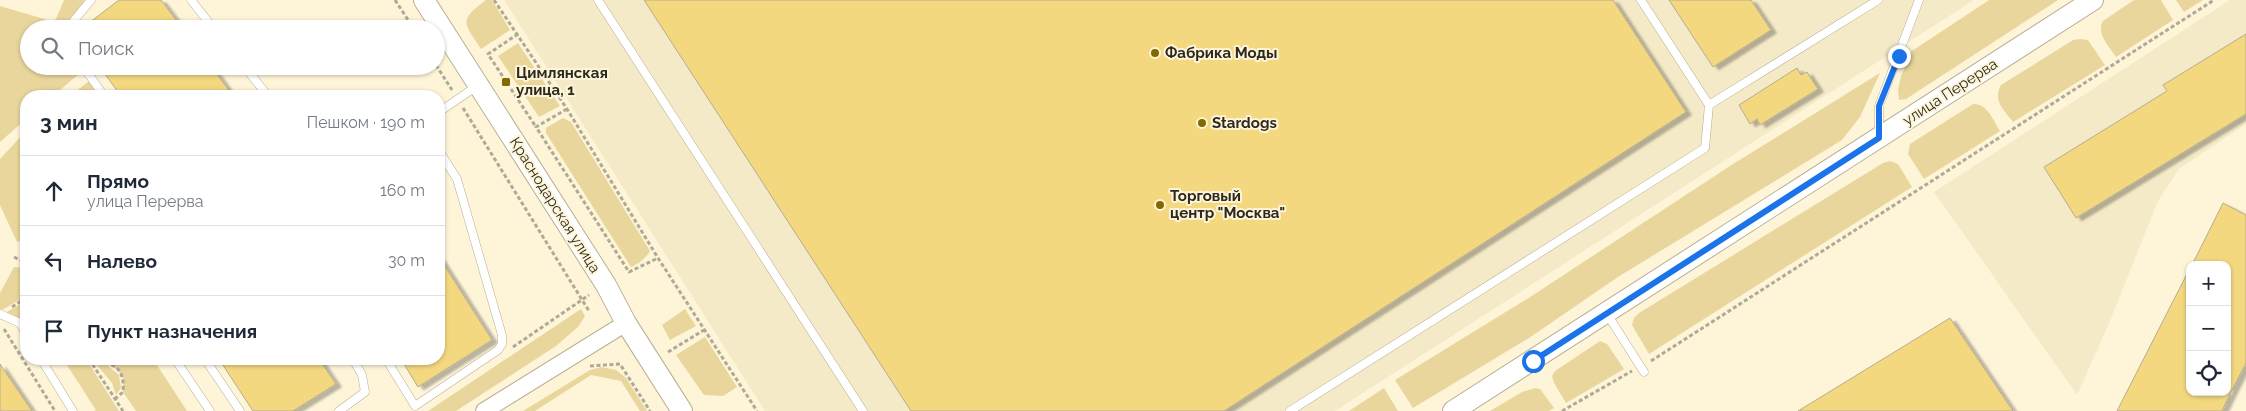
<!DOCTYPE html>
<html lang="ru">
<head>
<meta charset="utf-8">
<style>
  :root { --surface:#fff; --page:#f6f6f7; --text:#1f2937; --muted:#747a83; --line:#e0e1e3 }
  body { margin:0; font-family:Raleway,sans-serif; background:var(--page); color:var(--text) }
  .controls { position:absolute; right:15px; bottom:15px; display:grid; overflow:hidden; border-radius:10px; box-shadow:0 1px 4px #0004 }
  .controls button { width:45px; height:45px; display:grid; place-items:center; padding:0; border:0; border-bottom:1px solid var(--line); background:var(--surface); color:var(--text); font:25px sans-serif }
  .stop { position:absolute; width:15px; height:15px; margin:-11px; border:4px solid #1a73e8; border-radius:50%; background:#fff }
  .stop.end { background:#1a73e8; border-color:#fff; box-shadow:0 1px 5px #0008 }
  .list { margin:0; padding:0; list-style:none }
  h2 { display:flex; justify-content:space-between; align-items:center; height:65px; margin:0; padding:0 20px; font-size:21px }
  h2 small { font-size:16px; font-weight:400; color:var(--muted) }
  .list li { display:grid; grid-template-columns:32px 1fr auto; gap:15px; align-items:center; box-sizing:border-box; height:70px; padding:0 20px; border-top:1px solid var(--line) }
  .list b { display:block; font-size:19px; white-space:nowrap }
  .list p { margin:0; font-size:16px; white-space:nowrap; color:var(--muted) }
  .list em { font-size:16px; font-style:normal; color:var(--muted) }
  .icon { flex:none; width:28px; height:28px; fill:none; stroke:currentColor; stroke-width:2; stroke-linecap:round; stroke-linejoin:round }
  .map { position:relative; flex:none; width:2246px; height:411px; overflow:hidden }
  .search { position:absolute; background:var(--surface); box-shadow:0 1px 4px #0004; left:20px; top:20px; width:425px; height:55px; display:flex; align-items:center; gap:12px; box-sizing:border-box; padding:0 18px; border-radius:28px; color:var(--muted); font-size:19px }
  .panel { position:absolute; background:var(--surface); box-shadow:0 1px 4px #0004; left:20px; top:90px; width:425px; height:275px; border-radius:20px }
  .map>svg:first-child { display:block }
</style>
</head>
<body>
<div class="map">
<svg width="2246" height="411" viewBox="0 0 2246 411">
  <defs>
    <filter id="shadow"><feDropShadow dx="5.5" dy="3" stdDeviation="1" flood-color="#0004"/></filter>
  </defs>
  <rect width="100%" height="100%" fill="#fef5d9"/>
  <g fill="#f5eac7">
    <polygon points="504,0 1974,0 1335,411 765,411"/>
    <polygon points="2230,0 2246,0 2246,124 2179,169 2158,201 2110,321 2077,395 1934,192"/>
  </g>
  <g fill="#e9d69c">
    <polygon points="64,0 85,0 63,29 29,29 29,66 76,66 80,73 53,96 26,96 26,119 0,142 0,6 51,21 56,19"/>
    <path d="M 486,0 L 492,0 L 510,30 L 481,49 C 464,22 458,21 486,0 Z"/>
    <polygon points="1989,0 2058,0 1906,99 1899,100 1898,90 1901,76 1912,51"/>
    <path d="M 2134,0 L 2161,0 L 2173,20 L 2116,57 C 2109,46 2096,34 2103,21 Z"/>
    <polygon points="2176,0 2203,0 2184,12"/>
    <path d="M 2081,39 L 2088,40 L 2105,65 L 2013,122 C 2004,110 1992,100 2001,85 L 2073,40 Z"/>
    <polygon points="518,43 560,106 539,117 498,56"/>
    <polygon points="1880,73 1860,117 1842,140 1618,277 1529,338 1413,408 1395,380 1527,299 1733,164"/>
    <polygon points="89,81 99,96 70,96"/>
    <path d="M 1973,104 C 1987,103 1993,120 2000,131 L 1924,179 L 1908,154 L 1910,144 Z"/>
    <path d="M 563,118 L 571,122 L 650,251 C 645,259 640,263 631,267 L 546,133 L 546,128 Z"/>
    <polygon points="26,131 26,238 17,242 0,205 0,159"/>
    <polygon points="1890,161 1898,164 1912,187 1649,354 1632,325 1634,318 1639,313 1883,163"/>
    <polygon points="14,267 26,268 26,296 2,310 0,309 0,293"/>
    <polygon points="26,301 26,318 22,321 5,313"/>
    <polygon points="581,309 585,316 578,327 556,346 456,411 428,411"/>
    <polygon points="685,309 696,326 670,340 662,325"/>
    <polygon points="705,337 737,387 723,396 704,395 676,355"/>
    <polygon points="1600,341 1607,344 1624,369 1566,403 1554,383 1552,376 1555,371"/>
    <polygon points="63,359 86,359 119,411 94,411 96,410"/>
    <polygon points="92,359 153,359 187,411 136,411 123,392 124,379 118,370 102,361 94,362"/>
    <polygon points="97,365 107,365 119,375 121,388 116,395 112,383"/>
    <polygon points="601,367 616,370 626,378 647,411 640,411 621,381 591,375 535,411 523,411 590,370"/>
    <polygon points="1384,388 1398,411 1349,411"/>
    <polygon points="1535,388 1540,389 1554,408 1549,411 1490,411 1522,392"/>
  </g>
  <g fill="#f3d880" stroke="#b5ac92" filter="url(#shadow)">
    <polygon points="119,0 161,0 183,29 81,29"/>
    <polygon points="644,0 1613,0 1686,112 1224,411 911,411"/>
    <polygon points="1669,0 1751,0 1771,30 1713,67"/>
    <polygon points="2246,34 2246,114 2076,218 2044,167 2167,91 2163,85"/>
    <polygon points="104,66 211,66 233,96 121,96 102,70"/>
    <polygon points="1797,68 1801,75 1807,72 1818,89 1760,125 1757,119 1750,124 1739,105"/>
    <polygon points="2223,203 2246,215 2246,363 2231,392 2222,411 2117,411 2190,268 2190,392 2227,392 2227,265 2192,265"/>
    <polygon points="439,257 492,340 418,387 401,359 439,359"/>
    <polygon points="1950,318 2013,411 1798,411"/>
    <polygon points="219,359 319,359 336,384 293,411 253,411"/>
    <polygon points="0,364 32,411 0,411"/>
  </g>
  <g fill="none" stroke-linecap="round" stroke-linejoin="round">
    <defs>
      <g id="service">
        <polyline points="191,0 214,29"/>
        <polyline points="598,0 863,411"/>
        <polyline points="1641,0 1709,105 1878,0"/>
        <polyline points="67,29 91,0"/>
        <polyline points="83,66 104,96"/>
        <polyline points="244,66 268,96"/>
        <polyline points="88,74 98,66"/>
        <polyline points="439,112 477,86"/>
        <polyline points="1879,136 1879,106 1919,0"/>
        <polyline points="0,314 20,323 26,334"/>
        <polyline points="1607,314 1644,372"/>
        <polyline points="41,359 73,411"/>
        <polyline points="175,359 210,411"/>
        <polyline points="205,359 240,411"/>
        <polyline points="386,359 415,406 498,350 502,344 502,335 457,179 439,151"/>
        <polyline points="339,411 365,392 362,375 353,359"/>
        <polyline points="1290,411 1705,148 1709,105"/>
      </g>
      <polyline id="minor" points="484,411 626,323"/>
      <g id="tertiary">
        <polyline points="424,0 606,285 626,323 682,411"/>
        <polyline points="1453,411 2093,0"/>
      </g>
    </defs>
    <use href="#service" stroke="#b8af95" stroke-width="9"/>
    <use href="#minor" stroke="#b8af95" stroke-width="18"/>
    <use href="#tertiary" stroke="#b8af95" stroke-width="22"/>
    <g stroke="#b0a994" stroke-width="3" stroke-dasharray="4 2.5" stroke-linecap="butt">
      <polyline points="395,0 414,29"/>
      <polyline points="494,0 567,109 658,258 757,411"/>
      <polyline points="518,34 488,54 536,127"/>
      <polyline points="436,65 452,90"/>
      <polyline points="463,108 589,311"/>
      <polyline points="567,109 536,127 629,272 658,258"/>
      <polyline points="14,257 26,263"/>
      <polyline points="12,307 26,298"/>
      <polyline points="4,329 55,411"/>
      <polyline points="513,347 589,295"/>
      <polyline points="668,352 704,330"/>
      <polyline points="89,359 123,411"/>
      <polyline points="1651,361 2214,0"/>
      <path d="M 92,363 C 115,361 125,369 123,392 L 115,399"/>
      <polyline points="590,366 620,364 650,411"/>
      <polyline points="1562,411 1632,371"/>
    </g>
    <use href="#service" stroke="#fff" stroke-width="8"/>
    <use href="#minor" stroke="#fff" stroke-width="16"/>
    <use href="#tertiary" stroke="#fff" stroke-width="20"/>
  </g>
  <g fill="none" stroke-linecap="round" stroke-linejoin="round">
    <polyline stroke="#1a73e8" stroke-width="6" points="1533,361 1879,138 1879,106 1899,56"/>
  </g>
  <g fill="#826901" stroke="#fef5d9" stroke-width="2">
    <circle cx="1155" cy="53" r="5"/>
    <rect x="501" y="77" width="10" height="10" rx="2.5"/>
    <circle cx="1202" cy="123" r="5"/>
    <circle cx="1160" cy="205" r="5"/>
  </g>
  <g text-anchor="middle" stroke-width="4" stroke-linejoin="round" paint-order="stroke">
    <g font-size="15" font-weight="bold" fill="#2c291f" stroke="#fef5d9" text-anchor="start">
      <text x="1165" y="58">Фабрика Моды</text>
      <text x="516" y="78">Цимлянская<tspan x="516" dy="17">улица, 1</tspan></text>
      <text x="1212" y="128">Stardogs</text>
      <text x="1170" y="201">Торговый<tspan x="1170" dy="17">центр "Москва"</tspan></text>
    </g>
    <g font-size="15" fill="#2c291f" stroke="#fef5d9">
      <text transform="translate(1950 92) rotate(-33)" y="5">улица Перерва</text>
      <text transform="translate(555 205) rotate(58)" y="5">Краснодарская улица</text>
    </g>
  </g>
</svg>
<div class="controls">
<button>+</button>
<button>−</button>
<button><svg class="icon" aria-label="locate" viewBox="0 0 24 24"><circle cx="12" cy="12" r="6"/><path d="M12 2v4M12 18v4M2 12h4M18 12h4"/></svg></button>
</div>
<div class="stop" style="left:1533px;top:361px"></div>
<div class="stop end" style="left:1899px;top:56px"></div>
<div class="search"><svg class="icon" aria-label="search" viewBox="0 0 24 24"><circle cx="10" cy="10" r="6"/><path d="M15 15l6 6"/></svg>Поиск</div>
<section class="panel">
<h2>3 мин<small>Пешком · 190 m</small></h2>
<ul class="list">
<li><svg class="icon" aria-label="ahead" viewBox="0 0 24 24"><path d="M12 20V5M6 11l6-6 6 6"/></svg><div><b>Прямо</b><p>улица Перерва</p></div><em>160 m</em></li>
<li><svg class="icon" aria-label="left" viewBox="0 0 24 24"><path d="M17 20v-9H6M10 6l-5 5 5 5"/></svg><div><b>Налево</b></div><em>30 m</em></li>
<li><svg class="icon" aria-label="arrive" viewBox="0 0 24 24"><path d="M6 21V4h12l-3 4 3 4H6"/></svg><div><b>Пункт назначения</b></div></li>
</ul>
</section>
</div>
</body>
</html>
